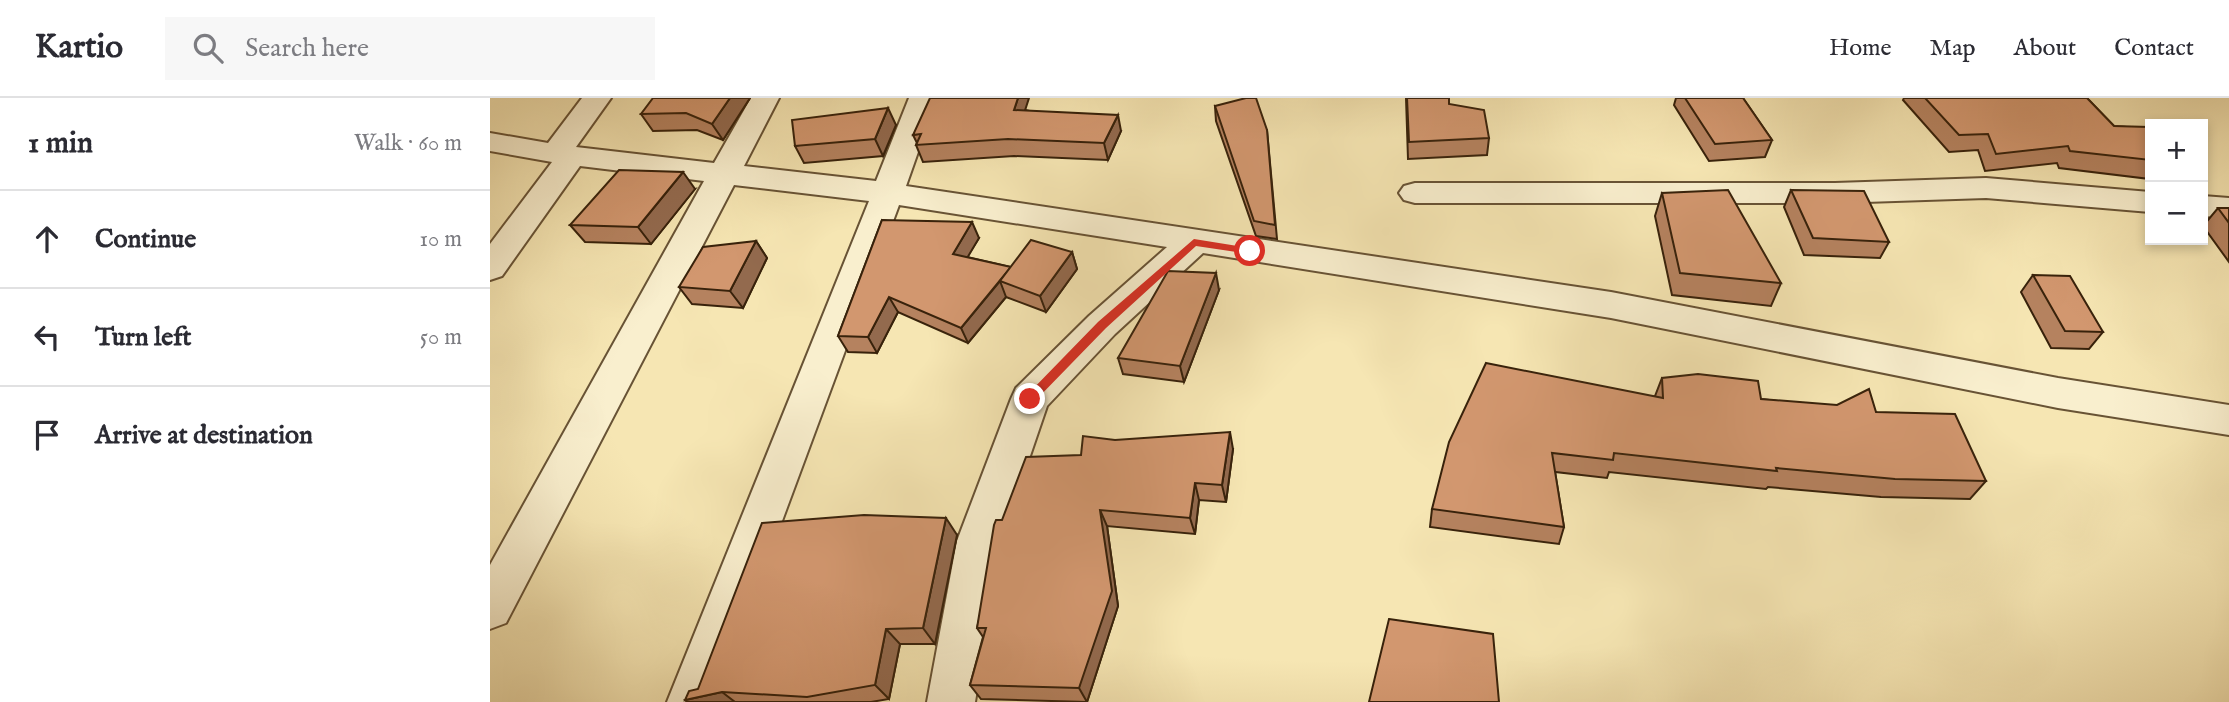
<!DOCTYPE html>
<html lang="en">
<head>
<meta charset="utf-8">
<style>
  :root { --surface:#fff; --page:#f7f7f7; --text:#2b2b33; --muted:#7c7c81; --line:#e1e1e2 }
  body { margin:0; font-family:"IM FELL English",serif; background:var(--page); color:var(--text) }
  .controls { position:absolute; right:21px; top:21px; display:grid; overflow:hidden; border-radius:0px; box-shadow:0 4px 10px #0003 }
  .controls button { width:63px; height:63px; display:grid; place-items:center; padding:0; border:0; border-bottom:2px solid var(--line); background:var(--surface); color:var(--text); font:35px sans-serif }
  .stop { position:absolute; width:21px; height:21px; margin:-16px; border:5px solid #d93025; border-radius:50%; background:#fff }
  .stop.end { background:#d93025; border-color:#fff; box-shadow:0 2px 7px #0008 }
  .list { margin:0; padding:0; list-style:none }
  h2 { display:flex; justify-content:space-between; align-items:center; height:91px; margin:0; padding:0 28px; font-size:30px }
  h2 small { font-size:23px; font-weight:400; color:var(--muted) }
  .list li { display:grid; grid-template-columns:46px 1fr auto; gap:21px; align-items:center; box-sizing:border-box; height:98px; padding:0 28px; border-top:2px solid var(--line) }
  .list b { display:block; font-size:26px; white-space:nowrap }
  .list em { font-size:23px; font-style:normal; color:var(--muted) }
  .icon { flex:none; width:38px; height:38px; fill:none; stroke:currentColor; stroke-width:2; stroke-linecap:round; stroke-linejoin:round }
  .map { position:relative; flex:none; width:1739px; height:604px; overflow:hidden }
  header { display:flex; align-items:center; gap:42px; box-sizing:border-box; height:98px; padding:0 35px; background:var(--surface); border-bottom:2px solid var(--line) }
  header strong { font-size:33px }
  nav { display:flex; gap:38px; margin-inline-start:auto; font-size:24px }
  .search { width:490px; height:63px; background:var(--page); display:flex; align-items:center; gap:18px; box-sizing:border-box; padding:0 24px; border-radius:0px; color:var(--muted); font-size:26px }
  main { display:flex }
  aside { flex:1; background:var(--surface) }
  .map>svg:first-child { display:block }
</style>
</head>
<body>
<header>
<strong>Kartio</strong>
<div class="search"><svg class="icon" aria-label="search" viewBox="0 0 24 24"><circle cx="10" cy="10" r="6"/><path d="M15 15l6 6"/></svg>Search here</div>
<nav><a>Home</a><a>Map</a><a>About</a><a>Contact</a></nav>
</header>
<main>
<aside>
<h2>1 min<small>Walk · 60 m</small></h2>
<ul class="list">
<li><svg class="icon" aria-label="ahead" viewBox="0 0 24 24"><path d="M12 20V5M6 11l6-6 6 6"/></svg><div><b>Continue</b></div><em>10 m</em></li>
<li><svg class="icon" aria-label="left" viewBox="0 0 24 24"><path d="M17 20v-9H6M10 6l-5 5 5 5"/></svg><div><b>Turn left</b></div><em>50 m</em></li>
<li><svg class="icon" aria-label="arrive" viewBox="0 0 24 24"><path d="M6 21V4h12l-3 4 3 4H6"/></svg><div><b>Arrive at destination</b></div></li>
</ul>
</aside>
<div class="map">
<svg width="1739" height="604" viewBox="0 0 1739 604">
  <rect width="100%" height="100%" fill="#f6e6b3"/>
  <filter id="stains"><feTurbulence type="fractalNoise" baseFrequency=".00286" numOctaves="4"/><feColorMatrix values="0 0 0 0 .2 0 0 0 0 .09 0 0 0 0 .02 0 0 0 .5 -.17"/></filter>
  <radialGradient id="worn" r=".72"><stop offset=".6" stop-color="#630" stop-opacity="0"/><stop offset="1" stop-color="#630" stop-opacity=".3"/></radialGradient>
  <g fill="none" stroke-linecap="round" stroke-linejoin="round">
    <defs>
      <g id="minor">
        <polygon points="92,0 121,0 86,49 224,65 261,0 289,0 254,68 386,83 419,0 447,0 416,88 1121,194 1568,280 1739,307 1739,337 1568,310 1121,220 713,155 625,236 557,308 511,443 485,604 437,604 467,443 521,301 526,290 599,218 677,149 409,107 225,604 177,604 379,103 244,87 16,525 0,531 0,467 214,83 90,68 12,178 0,182 0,146 62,64 0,53 0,35 58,45"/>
        <polygon points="1496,80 1660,94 1660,114 1496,100 1345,105 925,105 914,102 909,95 914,88 925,85 1345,85"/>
        <polygon points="1713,98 1739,100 1739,120 1713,118"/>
      </g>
    </defs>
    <use href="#minor" stroke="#685335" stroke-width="4"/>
    <use href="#minor" fill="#f9efce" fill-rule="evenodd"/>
  </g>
  <g fill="#b5825f" stroke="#38220b" stroke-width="2">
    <polygon points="260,0 233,42 207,32 163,33 151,16"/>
    <polygon points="916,0 959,0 959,6 999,40 997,57 918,61"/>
    <polygon points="1186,0 1253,0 1282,42 1275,59 1219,63 1184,7"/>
    <polygon points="1414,0 1597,0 1624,28 1660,31 1660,81 1569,70 1567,65 1495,73 1488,52 1459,54 1413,2"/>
    <polygon points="725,8 777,32 787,141 766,138 726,23"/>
    <polygon points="535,12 631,33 618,62 524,58 433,64 426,47 427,45 423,37"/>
    <polygon points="406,27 393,58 314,65 305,48"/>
    <polygon points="205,91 161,146 95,144 80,127"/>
    <polygon points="1301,92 1399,144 1390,160 1314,157 1294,109"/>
    <polygon points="1172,95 1291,185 1281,208 1182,197 1165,118"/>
    <polygon points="1728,110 1739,110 1739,164 1713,128"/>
    <polygon points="392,122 489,140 477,159 521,169 582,154 587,171 556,214 516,199 478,245 408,214 387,255 358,254 348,238"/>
    <polygon points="266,143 277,160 253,210 202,206 189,189"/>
    <polygon points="1543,177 1613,234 1599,251 1561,250 1531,194"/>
    <polygon points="729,192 694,284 633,276 628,260"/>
    <polygon points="1172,280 1271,301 1386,314 1496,383 1480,401 1391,399 1278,389 1276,391 1119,374 1117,380 1065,374 1074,429 1069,446 940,429 942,411 1165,298"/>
    <polygon points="743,351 736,404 709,402 705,436 617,428 628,508 597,604 491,601 480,587 493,539 487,530 512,422 591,357"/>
    <polygon points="467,437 445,546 410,546 399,601 381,604 197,604 208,591"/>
  </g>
  <g fill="#936a4e" stroke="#38220b" stroke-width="2">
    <polygon points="240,0 260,0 233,42 222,26"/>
    <polygon points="528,0 539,0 530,28 524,12"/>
    <polygon points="398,10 406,27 393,58 385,41"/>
    <polygon points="628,17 631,33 618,62 614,45"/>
    <polygon points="193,74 205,91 161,146 148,129"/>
    <polygon points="482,124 489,140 470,172 463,156"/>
    <polygon points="266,143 277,160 253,210 240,193"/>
    <polygon points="582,154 587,171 556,214 550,198"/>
    <polygon points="726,175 729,192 694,284 690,268"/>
    <polygon points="510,183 516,199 478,245 471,230"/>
    <polygon points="399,199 408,214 387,255 378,239"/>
    <polygon points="740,334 743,351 736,404 732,387"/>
    <polygon points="705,385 709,402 705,436 700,420"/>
    <polygon points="610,412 617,428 628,508 597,604 589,590"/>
    <polygon points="456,420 467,437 445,546 433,530"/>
    <polygon points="396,531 410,546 399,601 385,587"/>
    <polygon points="232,594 245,604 197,604 195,602"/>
  </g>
  <g fill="#d2976f" stroke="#38220b" stroke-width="2">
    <polygon points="163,0 240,0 222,26 196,15 151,16"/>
    <polygon points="440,0 528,0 524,12 628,17 614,45 518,41 426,47 431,36 423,37"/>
    <polygon points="756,0 766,0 777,32 785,127 764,123 725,8"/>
    <polygon points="917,0 959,0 959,6 994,12 999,40 919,44"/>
    <polygon points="1195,0 1253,0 1282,42 1225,46"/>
    <polygon points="1435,0 1597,0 1624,28 1659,29 1660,31 1660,62 1580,53 1578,48 1506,56 1498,36 1469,37"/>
    <polygon points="398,10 385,41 305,48 302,22"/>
    <polygon points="129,72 193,74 148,129 80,127"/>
    <polygon points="1238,92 1291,185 1190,175 1172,95"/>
    <polygon points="1301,92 1374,93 1399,144 1323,140"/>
    <polygon points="1728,110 1739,110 1739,125"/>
    <polygon points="392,122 482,124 463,156 521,169 471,230 399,199 378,239 348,238"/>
    <polygon points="541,142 582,154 550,198 510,183"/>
    <polygon points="266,143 240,193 189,189 213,149"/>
    <polygon points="678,173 726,175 690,268 628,260"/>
    <polygon points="1543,177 1580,178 1613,234 1575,233"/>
    <polygon points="996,265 1173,300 1172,280 1208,276 1268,283 1271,301 1347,307 1379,291 1386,314 1465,316 1496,383 1405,381 1286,370 1287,373 1124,355 1123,362 1062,355 1074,429 942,411 959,344"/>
    <polygon points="740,334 732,387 705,385 700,420 610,412 622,493 589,590 480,587 496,530 487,530 504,427 506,422 512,422 536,359 591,357 593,338 625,342"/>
    <polygon points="374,417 456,420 433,530 396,531 385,587 317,599 232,594 195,602 199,593 208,591 272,425"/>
    <polygon points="899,521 1003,536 1009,604 879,604"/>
  </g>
  <polygon fill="#d93025" points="704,141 760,150 765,153 760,156 706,148 616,230 544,304 536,304 536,298 608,224"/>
  <rect width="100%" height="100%" filter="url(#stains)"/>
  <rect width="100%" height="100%" fill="url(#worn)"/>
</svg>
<div class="controls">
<button>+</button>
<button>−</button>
</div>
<div class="stop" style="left:760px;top:153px"></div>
<div class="stop end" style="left:540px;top:301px"></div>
</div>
</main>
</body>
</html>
